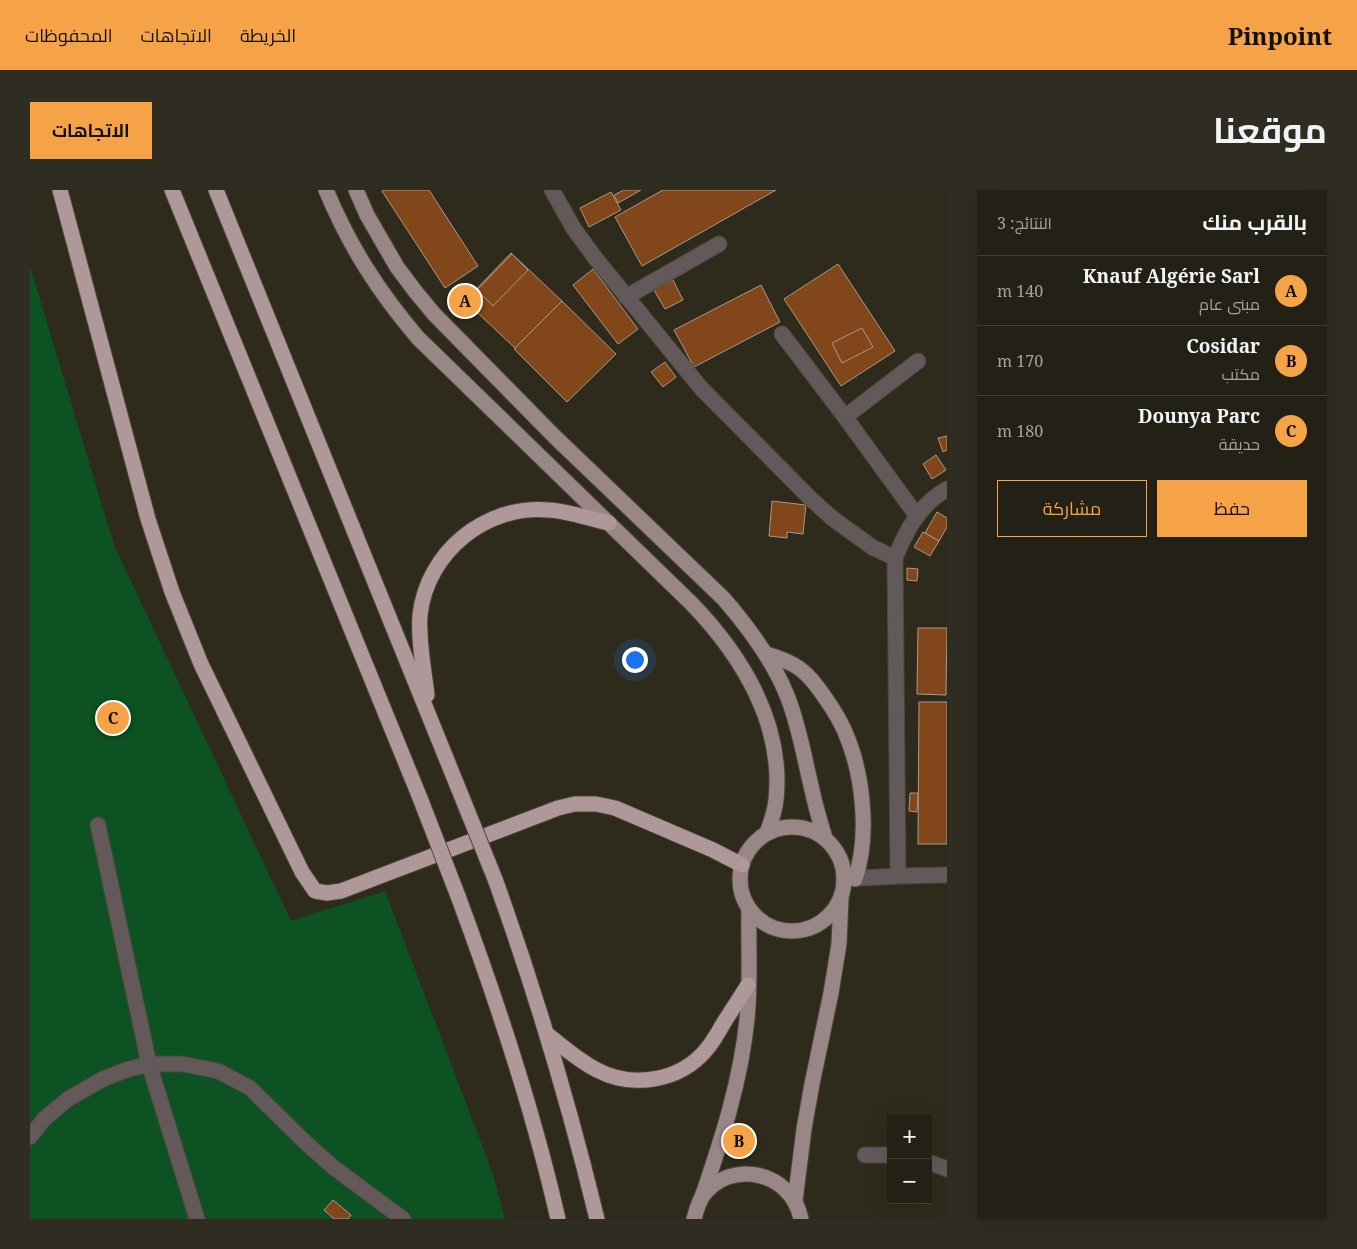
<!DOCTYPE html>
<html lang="ar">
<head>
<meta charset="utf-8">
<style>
  :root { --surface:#232015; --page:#2f2d22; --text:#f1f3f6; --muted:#a3a3a0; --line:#403e34; --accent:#f6a247 }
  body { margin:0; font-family:"Noto Serif",Cairo,serif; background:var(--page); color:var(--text); direction:rtl }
  .controls { position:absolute; right:15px; bottom:15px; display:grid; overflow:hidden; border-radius:0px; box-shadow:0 5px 20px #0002 }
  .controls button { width:45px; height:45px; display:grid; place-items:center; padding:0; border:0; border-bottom:1px solid var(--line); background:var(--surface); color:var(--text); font:25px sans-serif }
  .you { position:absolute; left:604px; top:469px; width:18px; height:18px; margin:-12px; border:4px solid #fff; border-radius:50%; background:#1a73e8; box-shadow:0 0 0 8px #1a73e833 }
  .badge { display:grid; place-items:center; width:32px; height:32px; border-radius:50%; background:var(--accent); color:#111; font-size:16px; font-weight:700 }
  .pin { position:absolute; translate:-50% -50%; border:2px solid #fff; box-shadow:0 1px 5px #0006 }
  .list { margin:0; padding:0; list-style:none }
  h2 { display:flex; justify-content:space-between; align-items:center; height:65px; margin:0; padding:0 20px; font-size:21px }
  h2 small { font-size:16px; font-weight:400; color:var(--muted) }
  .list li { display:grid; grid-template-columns:32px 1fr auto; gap:15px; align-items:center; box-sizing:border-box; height:70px; padding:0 20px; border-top:1px solid var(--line) }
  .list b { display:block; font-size:19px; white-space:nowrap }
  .list p { margin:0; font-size:16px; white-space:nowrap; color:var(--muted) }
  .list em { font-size:16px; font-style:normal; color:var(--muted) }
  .actions { display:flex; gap:10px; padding:15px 20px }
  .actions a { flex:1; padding:11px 0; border:1px solid var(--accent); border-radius:0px; text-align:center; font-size:18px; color:var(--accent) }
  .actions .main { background:var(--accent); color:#111 }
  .map { position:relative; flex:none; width:917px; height:1029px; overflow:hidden; direction:ltr; border-radius:0px }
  header { display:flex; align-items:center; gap:30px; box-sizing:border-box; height:70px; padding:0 25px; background:var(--accent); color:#111 }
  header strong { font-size:24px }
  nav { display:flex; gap:28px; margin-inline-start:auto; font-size:18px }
  .intro { display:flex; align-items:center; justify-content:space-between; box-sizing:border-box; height:120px; padding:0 30px }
  h1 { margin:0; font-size:35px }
  .button { padding:12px 22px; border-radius:0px; background:var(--accent); color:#111; font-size:18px; font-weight:700 }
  main { display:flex; gap:30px; padding:0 30px }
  aside { flex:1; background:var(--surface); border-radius:0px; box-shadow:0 5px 20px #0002 }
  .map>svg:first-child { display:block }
</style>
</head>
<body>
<header>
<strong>Pinpoint</strong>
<nav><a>الخريطة</a><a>الاتجاهات</a><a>المحفوظات</a></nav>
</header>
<div class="intro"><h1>موقعنا</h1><a class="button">الاتجاهات</a></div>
<main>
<aside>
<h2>بالقرب منك<small>النتائج: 3</small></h2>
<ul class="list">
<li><span class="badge">A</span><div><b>Knauf Algérie Sarl</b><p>مبنى عام</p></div><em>140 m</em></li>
<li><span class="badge">B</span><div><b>Cosidar</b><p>مكتب</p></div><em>170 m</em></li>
<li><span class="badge">C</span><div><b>Dounya Parc</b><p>حديقة</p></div><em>180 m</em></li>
</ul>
<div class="actions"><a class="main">حفظ</a><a>مشاركة</a></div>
</aside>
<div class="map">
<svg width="917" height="1029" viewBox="0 0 917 1029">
  <rect width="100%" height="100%" fill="#2f2b1c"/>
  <polygon fill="#0d5222" points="0,76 84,355 261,731 355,701 462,981 475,1029 0,1029"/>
  <g fill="#81471b" stroke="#aa988d">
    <polygon points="353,0 399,0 448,76 415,98 352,1"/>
    <polygon points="594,0 611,0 588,13 584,5"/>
    <polygon points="633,0 746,0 612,76 585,27"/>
    <polygon points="581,2 591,20 559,37 550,18"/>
    <polygon points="481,63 532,111 486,159 435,111"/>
    <polygon points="482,64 498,80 463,116 447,100"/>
    <polygon points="808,74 865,161 811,196 754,109"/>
    <polygon points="563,79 608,139 588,154 543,95"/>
    <polygon points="643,90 653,110 635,119 624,100"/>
    <polygon points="731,95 750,132 664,177 644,140"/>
    <polygon points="532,111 586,164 537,212 484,159"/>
    <polygon points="832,138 843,157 812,173 802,153"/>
    <polygon points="635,172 646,187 633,197 621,182"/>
    <polygon points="917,246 917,260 913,262 908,248"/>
    <polygon points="906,265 916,280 902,289 893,274"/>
    <polygon points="742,311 776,315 773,344 757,342 757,348 739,346"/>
    <polygon points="907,322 917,328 917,337 909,351 895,343"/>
    <polygon points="893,342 909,351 900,366 884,357"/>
    <polygon points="877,378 888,379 887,391 877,390"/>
    <polygon points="888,438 917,438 916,505 887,504"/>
    <polygon points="889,512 917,512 917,654 888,654"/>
    <polygon points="880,603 888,603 887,622 879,621"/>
    <polygon points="303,1010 321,1025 318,1029 304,1029 294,1020"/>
  </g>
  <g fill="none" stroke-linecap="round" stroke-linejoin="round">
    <defs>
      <g id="minor">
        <polyline points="522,0 544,39 566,69 671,198 781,309 802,328 842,357 865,368"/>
        <polyline points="596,107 689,54"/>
        <polyline points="752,144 815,227 887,326"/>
        <polyline points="815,227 888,171"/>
        <polyline points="68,635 119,874 167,1029"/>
        <path d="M 868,686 L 865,368 C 876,341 890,314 917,299"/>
        <polyline points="814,689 868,686 917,685"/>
        <polyline points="0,947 14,929 38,909 73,889 96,880 119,874 152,874 188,881 220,898 276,953 303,977 373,1029"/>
        <polyline points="835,965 861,965"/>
        <polyline points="898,972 917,979"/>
      </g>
      <g id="major">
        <path d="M 296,0 C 320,57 348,101 388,148 L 662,414 C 712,466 754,534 746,610 C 745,621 741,632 737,643"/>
        <path d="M 326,0 L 337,25 L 367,77 L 385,101 L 404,124 L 525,247 L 694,409 C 719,438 744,471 758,508 C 770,539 775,572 783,604 C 786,619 791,634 795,648"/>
        <path d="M 736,464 C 746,467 755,470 764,475 C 778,483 787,496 796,509 C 803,519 810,530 815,542 C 833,583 840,646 825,689"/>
        <circle cx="762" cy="689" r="52"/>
        <path d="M 672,1007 C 692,949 711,890 717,829 C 721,792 718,754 719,718"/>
        <polyline points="765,1011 774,939 782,894 801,803 809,754 811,709"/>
        <path d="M 664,1029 C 666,1021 668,1014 672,1007 C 700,967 762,982 771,1029"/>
      </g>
      <g id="highway">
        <polyline points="30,0 118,329 142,402 171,474 272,682 285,701 297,703 311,701 528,618 545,614 566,614 585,618 683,660 712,675"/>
        <polyline points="142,0 390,608"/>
        <polyline points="186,0 427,595"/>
        <path d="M 397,505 C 394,479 388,451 390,425 C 397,362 456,314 519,320 C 539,321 559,329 579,333"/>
        <path d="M 465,689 C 505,800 539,914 567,1029"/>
        <path d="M 428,706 C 467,811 503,919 528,1029"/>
        <path d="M 517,844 C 533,857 549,871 567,880 C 603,899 650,891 676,860 C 683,852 688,843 693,834 C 701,821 710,808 718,795"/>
      </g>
    </defs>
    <use href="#minor" stroke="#4b4839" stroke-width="17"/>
    <use href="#major" stroke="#4b4839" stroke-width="17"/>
    <use href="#highway" stroke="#4b4839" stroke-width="17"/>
    <use href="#minor" stroke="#63595a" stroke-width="15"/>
    <use href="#major" stroke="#998687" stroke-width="15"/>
    <use href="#highway" stroke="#af9899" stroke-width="15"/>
    <defs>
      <g id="highway-bridge">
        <polyline points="427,595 465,689"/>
        <polyline points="390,608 428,706"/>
      </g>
    </defs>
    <use href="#highway-bridge" stroke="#4b4839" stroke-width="17" stroke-linecap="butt"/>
    <use href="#highway-bridge" stroke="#af9899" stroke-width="15"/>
  </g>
</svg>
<div class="controls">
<button>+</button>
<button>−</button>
</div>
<div class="you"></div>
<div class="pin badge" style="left:435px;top:111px">A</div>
<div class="pin badge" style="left:709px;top:951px">B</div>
<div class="pin badge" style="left:83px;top:528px">C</div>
</div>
</main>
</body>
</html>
